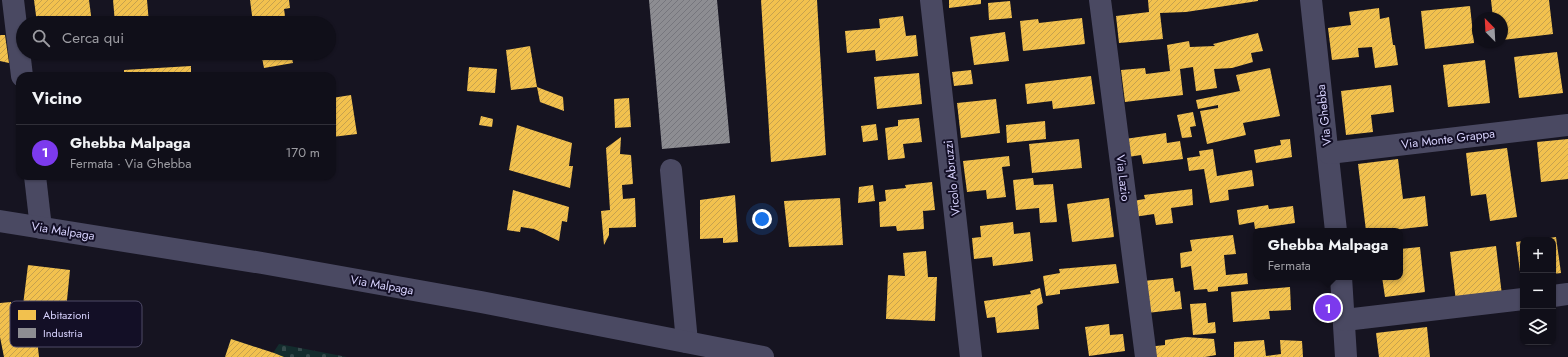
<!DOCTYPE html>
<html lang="it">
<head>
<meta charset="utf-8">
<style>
  :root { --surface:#100f19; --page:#1e1d26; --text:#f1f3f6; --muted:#9c9ca2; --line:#302f38; --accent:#7c3aed }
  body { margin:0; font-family:Jost,sans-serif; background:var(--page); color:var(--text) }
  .controls { position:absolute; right:12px; bottom:12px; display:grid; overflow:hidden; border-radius:8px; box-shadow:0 1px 3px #0004 }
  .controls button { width:36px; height:36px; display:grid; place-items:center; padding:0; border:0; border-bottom:1px solid var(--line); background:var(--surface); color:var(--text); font:20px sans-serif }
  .compass { position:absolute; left:1472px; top:12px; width:36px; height:36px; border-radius:50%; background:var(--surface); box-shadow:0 1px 3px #0004; rotate:336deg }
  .you { position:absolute; left:762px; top:219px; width:14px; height:14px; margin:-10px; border:3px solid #fff; border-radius:50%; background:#1a73e8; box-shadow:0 0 0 6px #1a73e833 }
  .badge { display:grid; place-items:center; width:26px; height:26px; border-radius:50%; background:var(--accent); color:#fff; font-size:13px; font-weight:700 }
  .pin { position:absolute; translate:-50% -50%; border:2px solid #fff; box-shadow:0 1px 4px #0006 }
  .popup { position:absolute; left:1253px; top:228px; width:150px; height:52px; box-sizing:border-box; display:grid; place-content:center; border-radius:8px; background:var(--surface); filter:drop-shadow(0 1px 3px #0005); font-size:13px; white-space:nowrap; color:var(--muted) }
  .popup b { font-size:15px; color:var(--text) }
  .popup::after { content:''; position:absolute; left:50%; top:100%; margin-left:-8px; border:8px solid transparent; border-top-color:var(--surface) }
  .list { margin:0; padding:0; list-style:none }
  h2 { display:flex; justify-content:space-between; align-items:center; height:52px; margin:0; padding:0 16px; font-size:17px }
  h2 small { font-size:13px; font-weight:400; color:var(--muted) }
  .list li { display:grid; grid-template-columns:26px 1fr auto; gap:12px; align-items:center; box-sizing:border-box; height:56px; padding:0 16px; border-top:1px solid var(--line) }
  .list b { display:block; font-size:15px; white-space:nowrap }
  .list p { margin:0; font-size:13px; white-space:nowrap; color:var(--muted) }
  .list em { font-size:13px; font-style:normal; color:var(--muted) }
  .icon { flex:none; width:22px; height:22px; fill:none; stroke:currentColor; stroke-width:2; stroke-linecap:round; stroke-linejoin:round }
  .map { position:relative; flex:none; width:1568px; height:357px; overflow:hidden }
  .search { position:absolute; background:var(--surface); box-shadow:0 1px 3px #0004; left:16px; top:16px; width:320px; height:44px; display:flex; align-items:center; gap:10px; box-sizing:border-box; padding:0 14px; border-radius:22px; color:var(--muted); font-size:15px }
  .panel { position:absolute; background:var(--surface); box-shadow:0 1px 3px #0004; left:16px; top:72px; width:320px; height:108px; border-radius:12px }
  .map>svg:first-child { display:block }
</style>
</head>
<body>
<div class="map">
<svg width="1568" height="357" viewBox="0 0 1568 357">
  <defs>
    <pattern id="cemetery-stones" width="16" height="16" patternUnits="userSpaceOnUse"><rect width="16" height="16" fill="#132c2d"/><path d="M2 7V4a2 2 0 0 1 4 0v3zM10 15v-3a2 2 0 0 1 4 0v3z" fill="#354a4c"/></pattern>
    <pattern id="homes-hatch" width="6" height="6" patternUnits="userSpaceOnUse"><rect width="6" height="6" fill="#f2c14e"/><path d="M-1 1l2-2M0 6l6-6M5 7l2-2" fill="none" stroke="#c6a14e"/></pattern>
    <pattern id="industry-hatch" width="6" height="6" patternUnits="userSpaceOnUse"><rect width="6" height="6" fill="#8d8d92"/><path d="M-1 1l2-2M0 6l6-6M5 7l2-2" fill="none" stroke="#76767d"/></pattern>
  </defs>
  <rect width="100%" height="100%" fill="#161421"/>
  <polygon fill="url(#cemetery-stones)" points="231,339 273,353 279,344 347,357 225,357"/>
  <g fill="url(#homes-hatch)">
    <polygon points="34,0 89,0 92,23 37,23"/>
    <polygon points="113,0 147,0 149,23 115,23"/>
    <polygon points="250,0 289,0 290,8 284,9 286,23 253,23"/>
    <polygon points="761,0 817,0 826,155 771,162"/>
    <polygon points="949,0 981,0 981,4 949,8"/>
    <polygon points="1148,0 1258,0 1258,1 1186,12 1160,13 1163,39 1119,43 1116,16 1149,12"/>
    <polygon points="1491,0 1549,0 1553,34 1502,40 1502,18 1493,18"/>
    <polygon points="1010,1 1012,18 989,20 988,3"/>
    <polygon points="1470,6 1474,43 1425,49 1421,11"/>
    <polygon points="1379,8 1380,19 1389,17 1393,45 1395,45 1398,65 1375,68 1372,47 1358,48 1359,57 1332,60 1328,28 1351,25 1349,12"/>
    <polygon points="903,16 906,36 916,35 918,56 876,61 875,50 847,53 845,31 880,28 879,19"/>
    <polygon points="1082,18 1085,44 1023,51 1020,21 1038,19 1039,23"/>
    <polygon points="1005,32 1009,61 974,65 970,37"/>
    <polygon points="1258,33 1263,51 1251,53 1253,62 1232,68 1214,69 1217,88 1196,91 1193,67 1180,69 1183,95 1125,102 1121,70 1145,68 1146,74 1170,71 1167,45 1189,41 1190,47 1215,46 1213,44"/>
    <polygon points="0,35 5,35 9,63 0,61"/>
    <polygon points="530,46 537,87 511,90 506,50"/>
    <polygon points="1557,52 1563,93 1519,98 1514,57"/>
    <polygon points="41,53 56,53 56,54 42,56"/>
    <polygon points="261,53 291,53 293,63 264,68"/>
    <polygon points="1485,60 1490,103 1448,107 1443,65"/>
    <polygon points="191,66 191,76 124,76 124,70"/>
    <polygon points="469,67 497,69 495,93 467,91"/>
    <polygon points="1270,68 1280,116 1243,123 1246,135 1207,144 1200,111 1218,108 1218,105 1198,109 1196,100 1240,91 1236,75"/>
    <polygon points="971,70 973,84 954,86 952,72"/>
    <polygon points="919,73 922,104 877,109 874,77"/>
    <polygon points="1091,76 1095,104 1053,109 1052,101 1027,104 1025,84"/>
    <polygon points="1391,85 1394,112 1371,115 1373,132 1346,135 1341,91"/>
    <polygon points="537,87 563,97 564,111 540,102"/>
    <polygon points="351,95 357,134 332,137 332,98"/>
    <polygon points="629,98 631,127 615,128 614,99"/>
    <polygon points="996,99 1000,133 961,138 957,103"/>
    <polygon points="1193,112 1196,126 1190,127 1192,137 1182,138 1177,115"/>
    <polygon points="481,116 493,119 492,127 479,125"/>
    <polygon points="919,118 922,142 903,144 905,158 888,160 885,128 898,126 898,120"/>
    <polygon points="1045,121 1046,139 1007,143 1006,125"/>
    <polygon points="876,124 878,140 863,142 861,126"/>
    <polygon points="517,125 572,143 569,166 573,166 570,188 509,170"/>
    <polygon points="1166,133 1167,143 1180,141 1183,159 1143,164 1141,155 1128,157 1125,139"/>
    <polygon points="621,137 620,154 631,155 633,184 622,185 623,199 635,198 636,227 609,228 609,235 604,245 601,211 610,210 606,148"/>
    <polygon points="1079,139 1082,168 1032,173 1029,144"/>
    <polygon points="1290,139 1292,157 1256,163 1254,150 1281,145 1280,140"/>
    <polygon points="1568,139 1568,179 1541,182 1537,142"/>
    <polygon points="1507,148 1517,217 1490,221 1486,194 1471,196 1466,153"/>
    <polygon points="1213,149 1217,176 1252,170 1254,186 1228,190 1229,200 1210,203 1204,169 1189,171 1187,158 1200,156 1199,151"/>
    <polygon points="1009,156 1010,166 1002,167 1006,197 987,199 986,190 967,192 963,161"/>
    <polygon points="1398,159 1403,199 1425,196 1428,226 1384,231 1366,231 1358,164"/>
    <polygon points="1033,178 1034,185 1053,184 1057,222 1040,223 1039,208 1016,210 1013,180"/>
    <polygon points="932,182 935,210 923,211 924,229 897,231 896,226 880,227 879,202 886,201 885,190 906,188 905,185"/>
    <polygon points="873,185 875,201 858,203 859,187"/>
    <polygon points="1192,189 1193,205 1171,208 1173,223 1156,225 1154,214 1134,217 1132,201 1145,199 1144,195"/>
    <polygon points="513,190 569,207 567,222 562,221 559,241 534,229 521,227 520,232 507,230"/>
    <polygon points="735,195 738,242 723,243 723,238 700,239 700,200"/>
    <polygon points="840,198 843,245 789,247 784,201"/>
    <polygon points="1109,198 1114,237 1072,242 1067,204"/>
    <polygon points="1268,205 1269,209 1293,206 1295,223 1255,229 1254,222 1239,225 1237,210"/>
    <polygon points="1013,222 1014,234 1030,232 1033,261 993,266 992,257 974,259 972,238 981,237 980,226"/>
    <polygon points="1233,235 1236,254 1224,255 1226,275 1247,273 1248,284 1218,287 1218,291 1208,292 1207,289 1194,290 1191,266 1181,268 1180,253 1192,251 1190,240"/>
    <polygon points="1556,237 1561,273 1553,274 1553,240 1542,239"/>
    <polygon points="1523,241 1523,278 1521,279 1516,242"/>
    <polygon points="1496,246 1502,295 1456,301 1450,252"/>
    <polygon points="1420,247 1425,292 1385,297 1382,277 1400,277 1400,249"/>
    <polygon points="926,251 928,277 937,277 935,321 886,319 888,275 905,276 903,253"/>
    <polygon points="1116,264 1119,283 1060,290 1060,294 1046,296 1043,276 1060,273 1059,269"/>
    <polygon points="28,265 70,270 66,310 23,305"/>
    <polygon points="1173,278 1175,292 1180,291 1182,309 1147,313 1143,281"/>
    <polygon points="1290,287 1291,310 1269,311 1270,319 1233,322 1231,292"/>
    <polygon points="1040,288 1043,303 1037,306 1039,329 997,333 995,317 987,318 984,301 1031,294 1030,291"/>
    <polygon points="11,302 15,331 23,330 24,340 37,339 39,357 4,357 0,337 0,303"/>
    <polygon points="1206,303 1208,323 1215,322 1216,333 1193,335 1190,304"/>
    <polygon points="1109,324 1110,335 1123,334 1125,351 1089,356 1085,327"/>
    <polygon points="1427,327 1430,357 1379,357 1376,333"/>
    <polygon points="1186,337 1214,339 1216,355 1205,357 1148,357 1147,347 1165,345 1165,340"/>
    <polygon points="231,339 274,353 284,357 225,357"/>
    <polygon points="1264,340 1266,356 1281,354 1280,340 1302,341 1303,357 1234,357 1234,342"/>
  </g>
  <polygon fill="url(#industry-hatch)" points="649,0 717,0 730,143 662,149"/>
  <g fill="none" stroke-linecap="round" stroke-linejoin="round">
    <g stroke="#4a4962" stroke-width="22">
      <polyline points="13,0 22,76"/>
      <polyline points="931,0 971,357"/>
      <polyline points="1100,0 1146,357"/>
      <polyline points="1311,0 1336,231"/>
      <polyline points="1329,153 1568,125"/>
      <polyline points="671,170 687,342"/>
      <polyline points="35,176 41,228"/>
      <polyline points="0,221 262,263 481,302 763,357"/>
      <polyline points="1341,277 1346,357"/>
      <polyline points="1553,296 1568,294"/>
      <polyline points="1345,320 1523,299"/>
    </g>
  </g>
  <g text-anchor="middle" stroke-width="4" stroke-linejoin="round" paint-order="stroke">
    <g font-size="12" fill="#d9d4ff" stroke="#130f26">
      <text transform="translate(1324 115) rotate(-96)" y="4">Via Ghebba</text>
      <text transform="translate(1448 139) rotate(-7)" y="4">Via Monte Grappa</text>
      <text transform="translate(952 178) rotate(-96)" y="4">Vicolo Abruzzi</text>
      <text transform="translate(1123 178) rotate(83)" y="4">Via Lazio</text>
      <text transform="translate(63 231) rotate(9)" y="4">Via Malpaga</text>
      <text transform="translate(382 285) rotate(10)" y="4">Via Malpaga</text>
    </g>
  </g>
  <rect x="10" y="301" width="132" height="46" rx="6" fill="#130f26" stroke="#4e4a67" stroke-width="1"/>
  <rect x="18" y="310" width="18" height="10" fill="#f2c14e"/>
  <rect x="18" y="328" width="18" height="10" fill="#8d8d92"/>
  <g font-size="11" fill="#d9d4ff">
    <text x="43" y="319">Abitazioni</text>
    <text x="43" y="337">Industria</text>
  </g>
</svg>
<div class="controls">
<button>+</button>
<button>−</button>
<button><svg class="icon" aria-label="layers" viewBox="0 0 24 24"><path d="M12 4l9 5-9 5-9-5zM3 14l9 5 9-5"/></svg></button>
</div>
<svg class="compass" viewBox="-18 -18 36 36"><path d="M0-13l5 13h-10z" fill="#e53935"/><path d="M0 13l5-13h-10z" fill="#9c9ca2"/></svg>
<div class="you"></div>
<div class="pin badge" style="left:1328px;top:308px">1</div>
<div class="popup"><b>Ghebba Malpaga</b>Fermata</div>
<div class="search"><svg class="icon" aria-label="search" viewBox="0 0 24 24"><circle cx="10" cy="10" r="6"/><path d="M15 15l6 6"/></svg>Cerca qui</div>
<section class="panel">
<h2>Vicino<small></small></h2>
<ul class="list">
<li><span class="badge">1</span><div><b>Ghebba Malpaga</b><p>Fermata · Via Ghebba</p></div><em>170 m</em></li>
</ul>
</section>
</div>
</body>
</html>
